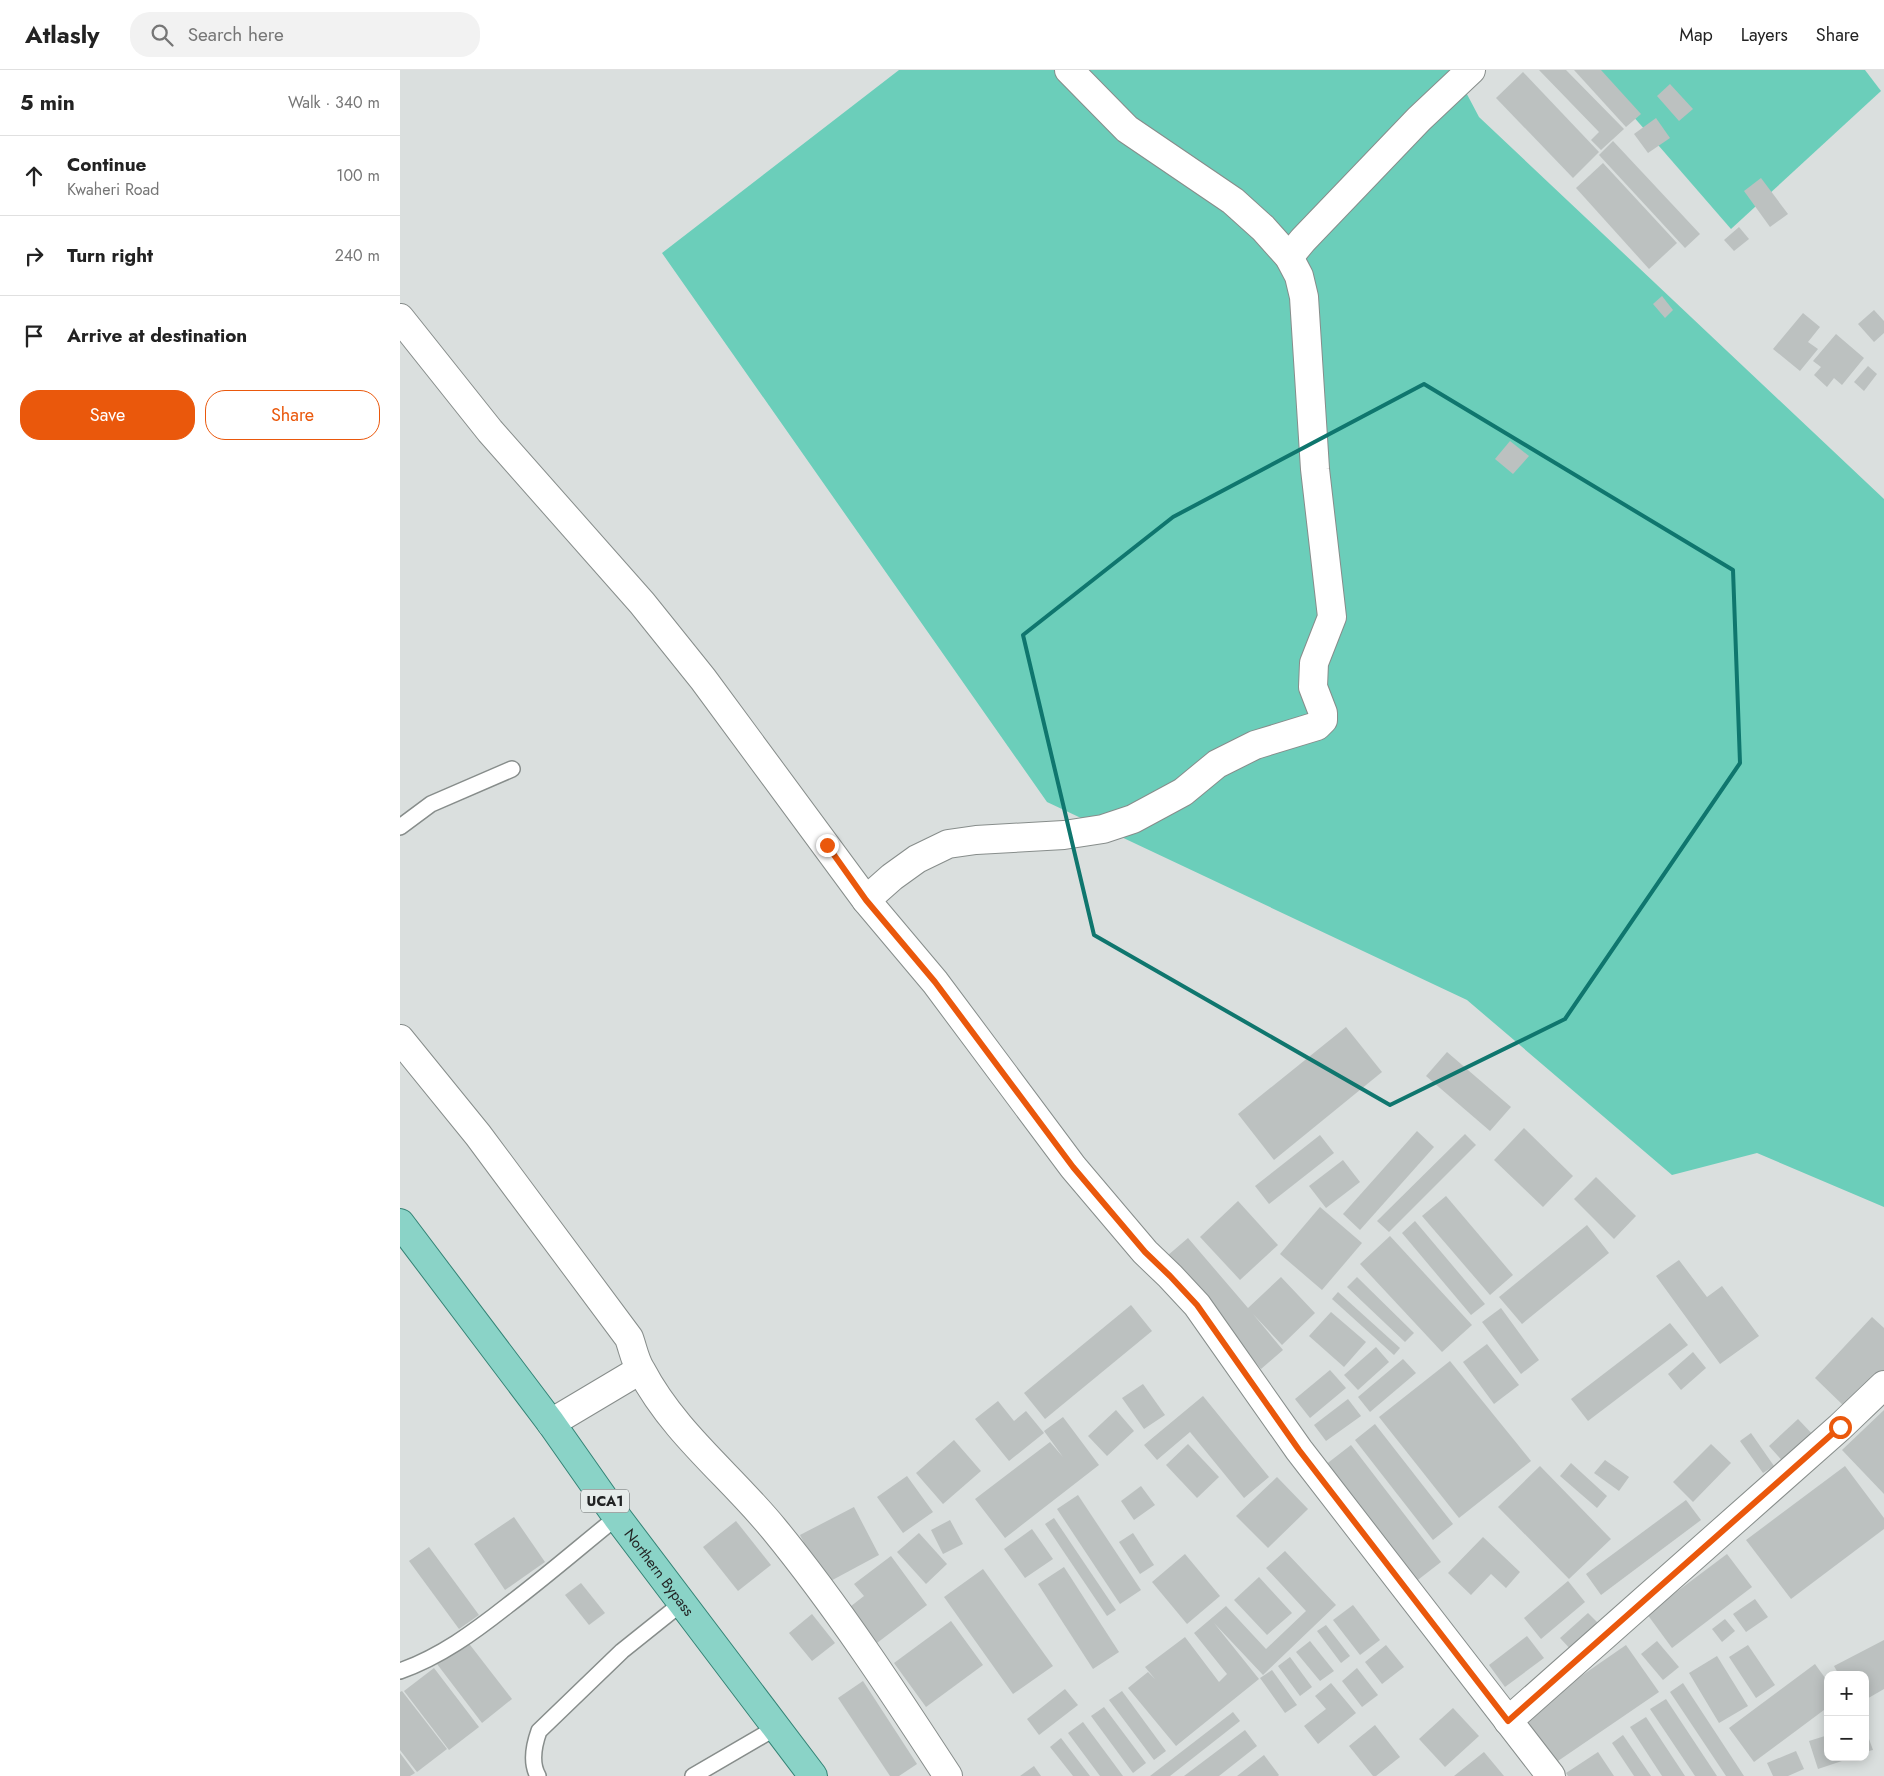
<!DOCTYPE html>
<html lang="en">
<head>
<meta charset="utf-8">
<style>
  :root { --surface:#fff; --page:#f2f2f2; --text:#222; --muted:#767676; --line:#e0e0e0; --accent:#ea580c }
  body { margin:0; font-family:Jost,sans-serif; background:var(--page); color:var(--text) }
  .controls { position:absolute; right:15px; bottom:15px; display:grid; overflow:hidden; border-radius:10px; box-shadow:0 2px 12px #0003 }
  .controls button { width:45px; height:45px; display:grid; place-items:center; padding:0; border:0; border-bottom:1px solid var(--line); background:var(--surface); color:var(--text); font:25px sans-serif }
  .stop { position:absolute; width:15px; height:15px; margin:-11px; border:4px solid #ea580c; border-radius:50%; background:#fff }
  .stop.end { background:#ea580c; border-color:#fff; box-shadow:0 1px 5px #0008 }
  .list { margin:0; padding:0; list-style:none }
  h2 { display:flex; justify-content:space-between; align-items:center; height:65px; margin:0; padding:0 20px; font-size:21px }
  h2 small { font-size:16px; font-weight:400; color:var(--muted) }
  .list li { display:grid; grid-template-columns:32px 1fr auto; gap:15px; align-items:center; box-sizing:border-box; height:80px; padding:0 20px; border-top:1px solid var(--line) }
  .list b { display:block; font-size:19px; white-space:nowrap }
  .list p { margin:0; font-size:16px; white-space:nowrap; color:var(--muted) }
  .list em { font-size:16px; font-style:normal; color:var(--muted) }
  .actions { display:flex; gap:10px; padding:15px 20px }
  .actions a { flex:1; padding:11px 0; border:1px solid var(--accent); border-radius:20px; text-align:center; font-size:18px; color:var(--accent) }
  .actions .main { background:var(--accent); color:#fff }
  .icon { flex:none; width:28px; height:28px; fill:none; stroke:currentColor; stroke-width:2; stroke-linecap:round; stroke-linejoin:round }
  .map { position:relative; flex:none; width:1484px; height:1706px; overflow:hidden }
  header { display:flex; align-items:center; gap:30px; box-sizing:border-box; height:70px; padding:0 25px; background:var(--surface); border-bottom:1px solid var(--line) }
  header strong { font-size:24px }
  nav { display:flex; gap:28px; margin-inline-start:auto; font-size:18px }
  .search { width:350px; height:45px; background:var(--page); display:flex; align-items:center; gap:12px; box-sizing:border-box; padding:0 18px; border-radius:20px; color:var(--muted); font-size:19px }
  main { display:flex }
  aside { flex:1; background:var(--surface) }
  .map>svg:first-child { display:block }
</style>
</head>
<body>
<header>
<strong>Atlasly</strong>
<div class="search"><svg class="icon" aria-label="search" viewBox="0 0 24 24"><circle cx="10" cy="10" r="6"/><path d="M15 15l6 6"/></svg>Search here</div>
<nav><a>Map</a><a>Layers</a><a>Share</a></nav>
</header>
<main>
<aside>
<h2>5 min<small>Walk · 340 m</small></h2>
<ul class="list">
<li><svg class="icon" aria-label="ahead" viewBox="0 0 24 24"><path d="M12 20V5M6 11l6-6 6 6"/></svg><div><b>Continue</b><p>Kwaheri Road</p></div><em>100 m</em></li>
<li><svg class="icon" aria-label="right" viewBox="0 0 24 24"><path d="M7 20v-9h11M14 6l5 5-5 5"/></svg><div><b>Turn right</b></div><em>240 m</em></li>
<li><svg class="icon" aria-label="arrive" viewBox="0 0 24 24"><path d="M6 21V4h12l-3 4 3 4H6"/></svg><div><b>Arrive at destination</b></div></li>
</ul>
<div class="actions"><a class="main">Save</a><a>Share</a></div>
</aside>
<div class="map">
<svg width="1484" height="1706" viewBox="0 0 1484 1706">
  <rect width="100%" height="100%" fill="#dadfde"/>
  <g fill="#6bceba">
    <polygon points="499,0 1071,0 1060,11 1079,47 1484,429 1484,1137 1357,1083 1272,1105 1067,930 647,732 262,183"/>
    <polygon points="1193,0 1465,0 1481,21 1331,159"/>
  </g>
  <g fill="#bcc1c0">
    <polygon points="1139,0 1166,0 1224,59 1201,80 1191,70 1199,62"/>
    <polygon points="1174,0 1201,0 1241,44 1226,57"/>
    <polygon points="1123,2 1199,82 1173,108 1096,28"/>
    <polygon points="1270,14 1293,39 1279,51 1257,26"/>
    <polygon points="1256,48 1270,68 1248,83 1234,64"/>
    <polygon points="1213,71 1300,164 1285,178 1199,85"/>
    <polygon points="1203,93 1277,173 1249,199 1176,118"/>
    <polygon points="1361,108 1388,144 1370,157 1344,121"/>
    <polygon points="1339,157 1349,169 1334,181 1324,170"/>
    <polygon points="1262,226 1273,240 1265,248 1253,234"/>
    <polygon points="1474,240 1484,251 1484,263 1474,272 1458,254"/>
    <polygon points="1403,243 1420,257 1408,272 1418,279 1400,301 1373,279"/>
    <polygon points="1436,264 1464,288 1442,315 1434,308 1427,317 1414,305 1421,297 1413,291"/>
    <polygon points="1468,296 1477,304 1464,321 1454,312"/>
    <polygon points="1110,371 1129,386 1113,404 1095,389"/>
    <polygon points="946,957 982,1002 874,1090 838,1044"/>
    <polygon points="1047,982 1111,1037 1090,1061 1026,1006"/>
    <polygon points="1124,1058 1173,1106 1143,1137 1094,1090"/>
    <polygon points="1017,1061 1034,1077 960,1160 943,1144"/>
    <polygon points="1065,1064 1076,1075 989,1162 977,1151"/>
    <polygon points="920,1065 934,1083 869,1134 855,1116"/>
    <polygon points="943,1090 960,1112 926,1138 909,1116"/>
    <polygon points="1196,1107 1236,1146 1214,1169 1174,1129"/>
    <polygon points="1046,1126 1113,1205 1090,1225 1022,1146"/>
    <polygon points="838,1131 878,1175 840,1210 800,1167"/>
    <polygon points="920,1137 962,1173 922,1220 880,1184"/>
    <polygon points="1015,1151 1085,1234 1071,1245 1002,1163"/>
    <polygon points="1187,1155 1209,1183 1122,1254 1099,1227"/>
    <polygon points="990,1166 1072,1255 1042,1282 960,1194"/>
    <polygon points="788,1168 848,1238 881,1207 915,1243 882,1275 853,1244 883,1280 861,1299 767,1186"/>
    <polygon points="1279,1190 1307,1227 1322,1216 1359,1266 1320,1294 1256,1206"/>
    <polygon points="957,1207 1014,1263 1005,1272 947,1217"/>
    <polygon points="938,1222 1000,1278 994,1285 932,1229"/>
    <polygon points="731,1235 752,1261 645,1349 624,1323"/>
    <polygon points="1101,1238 1139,1290 1121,1304 1082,1252"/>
    <polygon points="931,1242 966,1272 944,1297 909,1266"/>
    <polygon points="1472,1247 1484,1258 1484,1300 1447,1339 1415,1308"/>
    <polygon points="1270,1253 1288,1275 1188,1351 1171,1329"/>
    <polygon points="1087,1274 1119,1315 1094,1334 1063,1292"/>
    <polygon points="976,1277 989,1292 958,1320 944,1305"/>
    <polygon points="1293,1282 1306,1298 1281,1320 1268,1304"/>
    <polygon points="1003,1289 1016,1303 970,1342 958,1327"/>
    <polygon points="1050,1291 1131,1391 1059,1448 979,1347"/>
    <polygon points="930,1300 946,1318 910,1348 895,1329"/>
    <polygon points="743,1314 765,1345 744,1359 722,1328"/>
    <polygon points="803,1326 869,1407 844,1428 790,1362 757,1390 744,1375"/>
    <polygon points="948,1329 961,1346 926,1371 914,1355"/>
    <polygon points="598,1331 614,1351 626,1341 644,1363 609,1391 575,1349"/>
    <polygon points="716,1340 734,1361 707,1386 688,1366"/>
    <polygon points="1484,1340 1484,1424 1442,1380"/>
    <polygon points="663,1347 699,1395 605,1468 575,1429 650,1372 663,1387 644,1361"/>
    <polygon points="1398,1349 1416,1368 1386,1395 1369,1376"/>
    <polygon points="975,1354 1053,1454 1033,1470 955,1370"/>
    <polygon points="1351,1363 1374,1396 1363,1403 1340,1371"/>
    <polygon points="554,1370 581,1401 543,1434 516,1403"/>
    <polygon points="788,1374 819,1407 797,1428 766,1395"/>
    <polygon points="1311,1374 1331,1393 1293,1432 1273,1412"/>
    <polygon points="951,1375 1041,1492 1010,1516 920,1399"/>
    <polygon points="1205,1390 1229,1407 1219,1421 1194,1403"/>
    <polygon points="1171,1393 1207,1426 1197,1438 1160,1406"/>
    <polygon points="1140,1396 1211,1469 1169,1509 1098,1437"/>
    <polygon points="1445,1396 1484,1448 1484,1459 1391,1529 1346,1470"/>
    <polygon points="507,1406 533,1442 503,1463 477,1427"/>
    <polygon points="877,1407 908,1439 868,1478 836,1446"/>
    <polygon points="741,1416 755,1435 734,1450 721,1431"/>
    <polygon points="678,1425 741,1520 720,1534 657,1439"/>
    <polygon points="1286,1430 1301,1450 1201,1525 1186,1504"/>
    <polygon points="454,1437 479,1485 425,1514 400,1465"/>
    <polygon points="114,1447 145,1492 105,1520 74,1474"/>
    <polygon points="654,1448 716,1540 707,1546 645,1454"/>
    <polygon points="550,1450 563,1474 543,1484 531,1460"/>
    <polygon points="336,1451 371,1495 338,1521 303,1477"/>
    <polygon points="632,1459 653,1489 625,1508 604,1479"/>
    <polygon points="519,1463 547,1494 526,1514 497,1482"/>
    <polygon points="733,1463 754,1495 740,1504 719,1472"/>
    <polygon points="1083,1467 1120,1502 1106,1518 1091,1504 1071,1525 1048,1503"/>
    <polygon points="29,1477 79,1545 59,1559 9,1491"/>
    <polygon points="885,1481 936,1535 863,1605 814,1553 859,1609 776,1676 728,1618 748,1602 755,1609 745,1597 785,1567 819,1612 827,1604 794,1563 826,1536 866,1579 906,1541 866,1498"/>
    <polygon points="785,1484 820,1526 787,1554 752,1512"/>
    <polygon points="1327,1484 1352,1517 1272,1578 1247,1544"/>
    <polygon points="491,1486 527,1535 473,1576 446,1540 464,1526 454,1514"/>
    <polygon points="664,1497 719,1582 693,1599 638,1514"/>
    <polygon points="583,1499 653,1596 613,1624 544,1527"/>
    <polygon points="859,1507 892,1543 867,1565 834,1530"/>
    <polygon points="1168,1511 1185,1532 1141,1569 1124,1548"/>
    <polygon points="181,1513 205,1543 189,1555 165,1525"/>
    <polygon points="1355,1529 1368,1547 1346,1562 1333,1544"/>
    <polygon points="953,1535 980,1570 960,1585 933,1550"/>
    <polygon points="1188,1543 1202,1557 1174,1583 1160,1568"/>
    <polygon points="412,1544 435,1573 412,1591 389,1563"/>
    <polygon points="1325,1549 1335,1561 1322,1572 1312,1559"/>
    <polygon points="551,1551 583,1595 526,1637 494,1593"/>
    <polygon points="926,1555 950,1586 941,1593 917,1561"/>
    <polygon points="1127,1566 1144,1588 1105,1617 1089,1595"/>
    <polygon points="1484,1570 1484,1619 1465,1630 1465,1605 1439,1605 1434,1596"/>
    <polygon points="67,1571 112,1629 82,1653 37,1594"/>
    <polygon points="910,1571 934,1601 920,1611 896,1582"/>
    <polygon points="1257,1571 1279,1597 1263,1610 1241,1584"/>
    <polygon points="986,1575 1004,1597 982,1614 965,1592"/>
    <polygon points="1226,1575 1259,1622 1155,1693 1122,1647"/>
    <polygon points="1348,1575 1375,1615 1356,1628 1329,1587"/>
    <polygon points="1317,1586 1348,1636 1319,1653 1289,1603"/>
    <polygon points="890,1587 912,1617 900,1626 878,1596"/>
    <polygon points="1415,1594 1428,1612 1428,1637 1354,1692 1329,1658"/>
    <polygon points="34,1598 79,1657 49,1680 4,1621"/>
    <polygon points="957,1598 978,1625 962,1637 942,1611"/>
    <polygon points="872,1600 897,1635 885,1643 860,1608"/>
    <polygon points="463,1611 517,1694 499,1706 490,1706 438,1628"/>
    <polygon points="931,1613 956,1643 918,1674 904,1656 926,1639 915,1626"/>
    <polygon points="1283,1613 1344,1706 1326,1706 1270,1622"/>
    <polygon points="665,1619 678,1635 639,1665 627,1649"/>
    <polygon points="2,1621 47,1679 17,1702 0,1680 0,1622"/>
    <polygon points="722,1621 766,1681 754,1690 709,1630"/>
    <polygon points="1266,1629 1317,1706 1295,1706 1250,1639"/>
    <polygon points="704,1637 746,1693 733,1703 691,1646"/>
    <polygon points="1053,1638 1079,1666 1045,1697 1019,1669"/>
    <polygon points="833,1642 840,1651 770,1706 750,1706"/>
    <polygon points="1246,1647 1285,1706 1262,1706 1230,1657"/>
    <polygon points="683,1652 723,1706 700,1706 668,1663"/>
    <polygon points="975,1655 1000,1687 976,1706 973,1706 949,1676"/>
    <polygon points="1465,1658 1473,1680 1465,1682"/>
    <polygon points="845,1660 857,1676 819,1706 784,1706"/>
    <polygon points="1223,1665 1251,1706 1234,1706 1212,1673"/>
    <polygon points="1428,1665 1428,1687 1451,1688 1418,1699 1409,1671"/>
    <polygon points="661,1668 690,1706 673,1706 650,1677"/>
    <polygon points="1396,1681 1404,1699 1388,1706 1373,1706 1367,1693"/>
    <polygon points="1084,1682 1104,1706 1054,1706"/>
    <polygon points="1198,1682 1214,1706 1168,1706 1166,1703"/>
    <polygon points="0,1683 15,1703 10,1706 0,1706"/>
    <polygon points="864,1685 879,1705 878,1706 837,1706"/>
    <polygon points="634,1696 641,1706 620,1706"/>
  </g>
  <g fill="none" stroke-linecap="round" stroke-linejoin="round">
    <defs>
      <g id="lane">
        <polyline points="0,757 31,734 112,699"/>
        <path d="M 0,1601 C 40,1587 74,1562 107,1536 C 144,1508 180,1477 217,1447"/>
        <path d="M 138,1706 C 130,1692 134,1675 139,1661 L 222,1581 L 282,1533"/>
        <polyline points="293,1706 377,1657"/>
      </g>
      <g id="street">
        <polyline points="889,187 903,170 1019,49 1071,0"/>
        <polyline points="0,248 90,361 242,533 303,609 466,830 535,912 673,1097 745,1182 770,1206 797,1235 899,1380 1151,1706"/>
        <polyline points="466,830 492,807 517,789 548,774 576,770 664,765 703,759 733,749 783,722 817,694 855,675 917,656 923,650 923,643 913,617 914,593 932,547 915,399 904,227 899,206 889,187 863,158 833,131 727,59 669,0"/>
        <path d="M 0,969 L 78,1065 L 229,1268 C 233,1279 235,1291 241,1300 C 274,1363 330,1405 374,1459 C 437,1536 494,1623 548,1706"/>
        <polyline points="151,1353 240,1300"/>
        <polyline points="1108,1651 1440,1357 1484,1315"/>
      </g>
      <g id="primary">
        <path id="s1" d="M 0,1153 L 151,1353 L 217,1447 L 413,1706"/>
      </g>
    </defs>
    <use href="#lane" stroke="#878d8b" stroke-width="18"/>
    <use href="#street" stroke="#878d8b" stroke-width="30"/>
    <use href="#primary" stroke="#338375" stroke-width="30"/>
    <use href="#lane" stroke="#fff" stroke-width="15"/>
    <use href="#street" stroke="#fff" stroke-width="28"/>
    <use href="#primary" stroke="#8ad3c7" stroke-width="28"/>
  </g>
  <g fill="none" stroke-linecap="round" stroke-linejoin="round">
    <polyline stroke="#ea580c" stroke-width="6" points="427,775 466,830 535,912 673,1097 745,1182 770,1206 797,1235 899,1380 1108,1651 1440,1357"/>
  </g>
  <path fill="none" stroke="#0f766e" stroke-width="4" stroke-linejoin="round" d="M 1024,314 L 1333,500 L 1340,693 L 1165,949 L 990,1035 L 694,865 L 623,565 L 773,447 Z"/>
  <g text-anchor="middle" stroke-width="4" stroke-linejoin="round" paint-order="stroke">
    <rect fill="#e7edeb" stroke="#5d6060" stroke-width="1" x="181" y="1419.5" width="48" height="23" rx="4"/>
    <g font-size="14" font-weight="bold" fill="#222424">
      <text x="205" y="1436">UCA1</text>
    </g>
    <g font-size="15" fill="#222424" stroke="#e7edeb">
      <text dy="5" stroke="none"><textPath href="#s1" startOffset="435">Northern Bypass</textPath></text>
    </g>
  </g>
</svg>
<div class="controls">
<button>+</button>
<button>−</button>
</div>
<div class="stop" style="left:1440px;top:1357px"></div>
<div class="stop end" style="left:427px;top:775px"></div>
</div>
</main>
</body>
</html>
